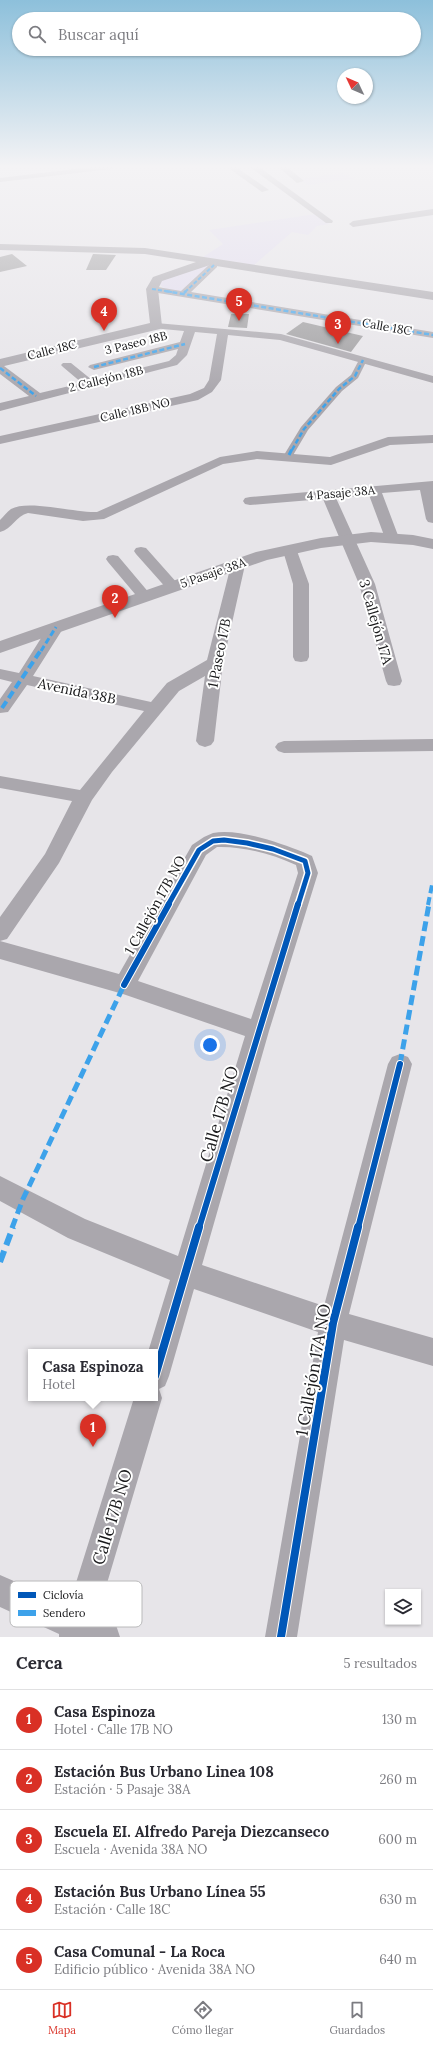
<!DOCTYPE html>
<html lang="es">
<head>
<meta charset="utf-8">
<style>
  :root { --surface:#fff; --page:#f2f2f3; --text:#2b2b33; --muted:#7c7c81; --line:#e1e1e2; --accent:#d93025 }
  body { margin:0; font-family:Lora,serif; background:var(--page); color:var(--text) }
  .controls { position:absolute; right:12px; bottom:12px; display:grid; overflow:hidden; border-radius:0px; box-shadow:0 1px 3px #0004 }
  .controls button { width:36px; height:36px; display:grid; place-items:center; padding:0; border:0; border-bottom:1px solid var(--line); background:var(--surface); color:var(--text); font:20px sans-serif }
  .compass { position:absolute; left:337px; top:68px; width:36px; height:36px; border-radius:50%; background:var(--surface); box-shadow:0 1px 3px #0004; rotate:314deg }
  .you { position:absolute; left:210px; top:1045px; width:14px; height:14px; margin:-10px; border:3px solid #fff; border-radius:50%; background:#1a73e8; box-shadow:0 0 0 6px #1a73e833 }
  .badge { display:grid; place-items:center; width:26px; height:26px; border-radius:50%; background:var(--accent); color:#fff; font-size:13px; font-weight:700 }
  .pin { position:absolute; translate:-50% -33px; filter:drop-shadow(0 1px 2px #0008) }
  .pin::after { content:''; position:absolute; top:21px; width:14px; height:12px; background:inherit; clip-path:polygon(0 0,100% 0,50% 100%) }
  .popup { position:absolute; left:28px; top:1349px; width:130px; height:52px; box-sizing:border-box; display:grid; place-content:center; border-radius:0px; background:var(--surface); filter:drop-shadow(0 1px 3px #0005); font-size:13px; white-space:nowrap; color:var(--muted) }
  .popup b { font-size:15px; color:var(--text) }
  .popup::after { content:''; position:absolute; left:50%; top:100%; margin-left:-8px; border:8px solid transparent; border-top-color:var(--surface) }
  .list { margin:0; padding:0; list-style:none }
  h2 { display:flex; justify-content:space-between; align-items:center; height:52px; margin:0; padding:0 16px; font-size:17px }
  h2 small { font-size:13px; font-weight:400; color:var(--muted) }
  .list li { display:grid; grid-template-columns:26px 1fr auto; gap:12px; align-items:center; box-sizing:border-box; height:60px; padding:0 16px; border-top:1px solid var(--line) }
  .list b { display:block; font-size:15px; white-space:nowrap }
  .list p { margin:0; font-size:13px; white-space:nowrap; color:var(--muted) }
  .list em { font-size:13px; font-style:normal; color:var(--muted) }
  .icon { flex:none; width:22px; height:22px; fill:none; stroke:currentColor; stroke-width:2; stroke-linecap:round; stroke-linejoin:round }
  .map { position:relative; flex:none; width:433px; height:1637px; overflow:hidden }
  .search { position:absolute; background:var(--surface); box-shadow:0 1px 3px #0004; left:12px; right:12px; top:12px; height:44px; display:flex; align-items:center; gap:10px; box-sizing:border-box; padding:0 14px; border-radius:22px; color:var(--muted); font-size:15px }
  .sheet { height:352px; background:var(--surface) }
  nav { display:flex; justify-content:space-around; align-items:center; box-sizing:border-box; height:56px; border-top:1px solid var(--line); background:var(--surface); font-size:11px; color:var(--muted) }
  nav a { display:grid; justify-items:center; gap:2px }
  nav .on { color:var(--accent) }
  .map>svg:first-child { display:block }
</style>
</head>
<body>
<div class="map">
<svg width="433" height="1637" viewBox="0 0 433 1637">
  <rect width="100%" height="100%" fill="#e7e5e9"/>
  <g fill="#e1dbee">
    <polygon points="344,173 354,179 308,185 300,179"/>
    <polygon points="316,214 329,224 317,226 308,235 292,232 254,265 203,257 223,244 209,230"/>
    <path d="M 206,263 L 214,264 L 183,292 C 173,290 161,291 158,280 Z"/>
  </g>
  <g fill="#9e9d9f">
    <polygon points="12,254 27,266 0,272 0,257"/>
    <polygon points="93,254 116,255 106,270 86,270"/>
    <polygon points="231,314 249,314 247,328 228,327"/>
    <polygon points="303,322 363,336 351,352 286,334"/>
  </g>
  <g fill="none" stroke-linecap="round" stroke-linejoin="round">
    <polygon fill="#aaa7ad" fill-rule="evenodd" points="360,358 367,360 358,378 342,391 308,430 292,457 286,457 284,455 301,427 336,387 351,375"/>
    <g fill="#aaa7ad" fill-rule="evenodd">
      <polygon points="91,167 115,167 111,169 0,182 0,178"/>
      <polygon points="227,167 236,167 269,190 262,192"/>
      <polygon points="250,167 259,167 333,221 332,223 326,223"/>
      <polygon points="278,167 287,167 304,181 297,183"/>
      <polygon points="433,209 433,215 353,227 349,224 353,221"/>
      <polygon points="214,262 217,263 217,267 191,292 433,332 433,338 152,292 147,289 152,286 181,291 211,263"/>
      <polygon points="156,323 281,334 433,376 433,383 280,340 228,335 221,380 212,392 198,400 0,444 0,436 190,394 204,388 209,380 217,334 195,332 187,355 177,365 0,411 0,403 29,396 0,374 0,365 4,366 40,393 82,383 63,367 61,365 63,363 71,363 92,380 169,361 176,355 178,349 94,370 88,367 90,365 180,342 184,331 152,328 151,326 152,324"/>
      <path d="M 433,435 L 433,443 L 390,445 L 331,465 L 257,459 L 223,464 L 104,519 L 83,521 L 28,513 C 16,516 12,529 0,532 L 0,520 C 3,517 7,512 11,509 C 28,499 74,513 97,512 L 220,457 L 257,451 L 330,457 L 388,437 Z"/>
      <polygon points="433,481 433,523 428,522 426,519 420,490 382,493 399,538 397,541 387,541 385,538 369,495 336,498 375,584 402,681 400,685 394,686 388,685 386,681 359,584 323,499 250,505 245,504 243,501 245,498 250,497"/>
      <polygon points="141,547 146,548 178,584 181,587 178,590 168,590 136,554 134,551 136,548"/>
      <polygon points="290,547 295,548 297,551 309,584 309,657 307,661 301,662 295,661 293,657 293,584 283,551 285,548"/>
      <polygon points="113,555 118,556 150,594 153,597 150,600 140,600 108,562 106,559 108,556"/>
      <polygon points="238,561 243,562 245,565 223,663 214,741 211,745 205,747 199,745 196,741 205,676 179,691 112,772 92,800 59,863 7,939 0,941 0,917 45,854 72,801 0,788 0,776 80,790 144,711 27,685 8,712 0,713 0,699 12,682 0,679 0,669 19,673 50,624 62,624 64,627 33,676 151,702 167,683 207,660 231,565 233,562"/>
      <polygon points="433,739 433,751 284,753 278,751 275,747 278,743 284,741"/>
      <path d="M 213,833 C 239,828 279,843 303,852 L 312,856 L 318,873 L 269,1031 L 202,1265 L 324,1306 L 388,1064 L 392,1057 L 400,1054 L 408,1057 L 412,1064 L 349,1314 L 433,1338 L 433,1366 L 344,1340 L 297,1637 L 265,1637 L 318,1332 L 194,1289 L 169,1376 L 165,1386 L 159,1389 L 162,1398 L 97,1617 L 116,1625 L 120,1637 L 59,1637 L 59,1634 L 0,1607 L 0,1575 L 69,1605 L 134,1398 L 155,1398 L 155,1352 L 148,1352 L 170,1280 L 68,1238 L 0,1201 L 0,1176 L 85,1219 L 178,1256 L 245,1036 L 123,994 L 0,959 L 0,941 L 119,974 L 192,845 L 204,837 ZM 217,847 C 243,846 272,854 296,865 L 298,873 L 251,1019 L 138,981 L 206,855 Z"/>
    </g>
    <g fill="#aaa7ad" fill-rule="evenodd">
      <polygon points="0,244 145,248 433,292 433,300 210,265 162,281 158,289 162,326 160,329 0,367 0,359 150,323 146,289 153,277 196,262 145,254 0,250"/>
      <polygon points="371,532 413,535 433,539 433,549 413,545 371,542 321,548 267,560 0,653 0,641 256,552 321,538"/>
    </g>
    <g stroke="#3da2ea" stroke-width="2" stroke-dasharray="4 2" stroke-linecap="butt">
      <polyline points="152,289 172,292"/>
      <polyline points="185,292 214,265"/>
    </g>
    <g stroke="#3da2ea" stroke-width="2.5" stroke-dasharray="5 2.5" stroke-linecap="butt">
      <polyline points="165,291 433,335"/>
      <polyline points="184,293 186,291"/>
      <polyline points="94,367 185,344"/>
      <polyline points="0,368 36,396"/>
      <polyline points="292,450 304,429 339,389 355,376 363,360"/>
    </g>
    <g stroke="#3da2ea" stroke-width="3" stroke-dasharray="6 3" stroke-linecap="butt">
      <polyline points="289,455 292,449"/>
      <polyline points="41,651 56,627"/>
    </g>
    <g stroke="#3da2ea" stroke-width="4" stroke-dasharray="8 4" stroke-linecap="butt">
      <polyline points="2,708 41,650"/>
      <polyline points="428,905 432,885"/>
    </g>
    <g stroke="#3da2ea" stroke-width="5" stroke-dasharray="10 5" stroke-linecap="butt">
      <polyline points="400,1064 429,904"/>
      <polyline points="12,1228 23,1199 124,985"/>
    </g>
    <polyline stroke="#3da2ea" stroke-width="6" stroke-dasharray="12 6" stroke-linecap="butt" points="0,1262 13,1227"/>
    <defs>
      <polyline id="cycleway-far2" points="168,905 199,850 213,841 224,840 247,843 273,849 305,861 308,873 298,905"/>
      <g id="cycleway-far1">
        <polyline points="124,985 169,904"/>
        <polyline points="199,1228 298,904"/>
        <polyline points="358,1228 400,1064"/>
      </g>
      <g id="cycleway">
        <polyline points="155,1376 199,1227"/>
        <polyline points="281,1637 333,1323 358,1227"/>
      </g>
    </defs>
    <use href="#cycleway-far2" stroke="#fff" stroke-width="8"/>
    <use href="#cycleway-far1" stroke="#fff" stroke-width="8"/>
    <use href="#cycleway" stroke="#fff" stroke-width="10"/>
    <use href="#cycleway-far2" stroke="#0057b8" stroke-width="5"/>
    <use href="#cycleway-far1" stroke="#0057b8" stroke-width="6"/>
    <use href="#cycleway" stroke="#0057b8" stroke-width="8"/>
  </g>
  <linearGradient id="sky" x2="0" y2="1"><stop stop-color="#8dc0db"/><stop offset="0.42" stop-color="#f4f3f5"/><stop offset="1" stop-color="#f4f3f5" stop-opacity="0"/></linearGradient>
  <rect width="433" height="396" fill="url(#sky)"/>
  <g text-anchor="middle" stroke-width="4" stroke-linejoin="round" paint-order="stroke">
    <g font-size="12" fill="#19191b" stroke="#fff">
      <text transform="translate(387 327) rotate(10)" y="4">Calle 18C</text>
      <text transform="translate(136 343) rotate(-14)" y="4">3 Paseo 18B</text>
      <text transform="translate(52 350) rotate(-14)" y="4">Calle 18C</text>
      <text transform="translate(106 379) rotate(-14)" y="4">2 Callejón 18B</text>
      <text transform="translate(135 410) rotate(-13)" y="4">Calle 18B NO</text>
      <text transform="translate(341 493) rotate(-5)" y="4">4 Pasaje 38A</text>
      <text transform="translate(213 573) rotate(-19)" y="4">5 Pasaje 38A</text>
    </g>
    <g font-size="14" fill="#19191b" stroke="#fff">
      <text transform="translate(376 622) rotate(74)" y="5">3 Callejón 17A</text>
      <text transform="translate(219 653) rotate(-79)" y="5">1 Paseo 17B</text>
      <text transform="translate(77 691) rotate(12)" y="5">Avenida 38B</text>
      <text transform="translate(155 905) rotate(-61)" y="5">1 Callejón 17B NO</text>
    </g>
    <g font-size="17" fill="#19191b" stroke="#fff">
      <text transform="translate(219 1114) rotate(-74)" y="6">Calle 17B NO</text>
      <text transform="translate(313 1370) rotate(-80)" y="6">1 Callejón 17A NO</text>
      <text transform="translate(112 1517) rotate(-73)" y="6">Calle 17B NO</text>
    </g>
  </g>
  <rect x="10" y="1581" width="132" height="46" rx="6" fill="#fff" stroke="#bababb" stroke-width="1"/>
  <rect x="18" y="1592" width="18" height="6" fill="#0057b8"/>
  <rect x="18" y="1610" width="18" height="6" fill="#3da2ea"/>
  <g font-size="11" fill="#19191b">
    <text x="43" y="1599">Ciclovía</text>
    <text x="43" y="1617">Sendero</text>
  </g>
</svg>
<div class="controls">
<button><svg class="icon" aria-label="layers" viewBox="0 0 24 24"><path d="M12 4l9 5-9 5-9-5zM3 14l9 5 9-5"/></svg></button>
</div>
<svg class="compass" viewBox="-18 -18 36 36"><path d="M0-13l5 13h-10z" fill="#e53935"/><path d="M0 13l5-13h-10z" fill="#7c7c81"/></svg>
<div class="you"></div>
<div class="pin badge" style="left:93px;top:1447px">1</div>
<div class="popup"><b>Casa Espinoza</b>Hotel</div>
<div class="pin badge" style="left:115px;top:618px">2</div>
<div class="pin badge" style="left:338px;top:344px">3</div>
<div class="pin badge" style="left:104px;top:331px">4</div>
<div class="pin badge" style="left:239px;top:321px">5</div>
<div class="search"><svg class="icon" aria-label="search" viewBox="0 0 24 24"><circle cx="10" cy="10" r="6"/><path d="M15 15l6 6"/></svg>Buscar aquí</div>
</div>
<section class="sheet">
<h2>Cerca<small>5 resultados</small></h2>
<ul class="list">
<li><span class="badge">1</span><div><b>Casa Espinoza</b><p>Hotel · Calle 17B NO</p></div><em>130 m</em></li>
<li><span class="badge">2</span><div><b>Estación Bus Urbano Linea 108</b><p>Estación · 5 Pasaje 38A</p></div><em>260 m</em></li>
<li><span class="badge">3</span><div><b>Escuela EI. Alfredo Pareja Diezcanseco</b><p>Escuela · Avenida 38A NO</p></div><em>600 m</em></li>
<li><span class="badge">4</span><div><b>Estación Bus Urbano Línea 55</b><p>Estación · Calle 18C</p></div><em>630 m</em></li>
<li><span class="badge">5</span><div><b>Casa Comunal - La Roca</b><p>Edificio público · Avenida 38A NO</p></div><em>640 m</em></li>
</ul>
</section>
<nav>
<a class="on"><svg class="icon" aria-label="map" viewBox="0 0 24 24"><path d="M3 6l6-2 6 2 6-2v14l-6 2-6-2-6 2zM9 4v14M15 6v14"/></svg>Mapa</a>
<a><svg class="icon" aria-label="directions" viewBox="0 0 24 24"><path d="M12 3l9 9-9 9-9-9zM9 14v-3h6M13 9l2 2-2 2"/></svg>Cómo llegar</a>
<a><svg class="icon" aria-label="saved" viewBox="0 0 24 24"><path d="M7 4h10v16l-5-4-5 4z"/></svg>Guardados</a>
</nav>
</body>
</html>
